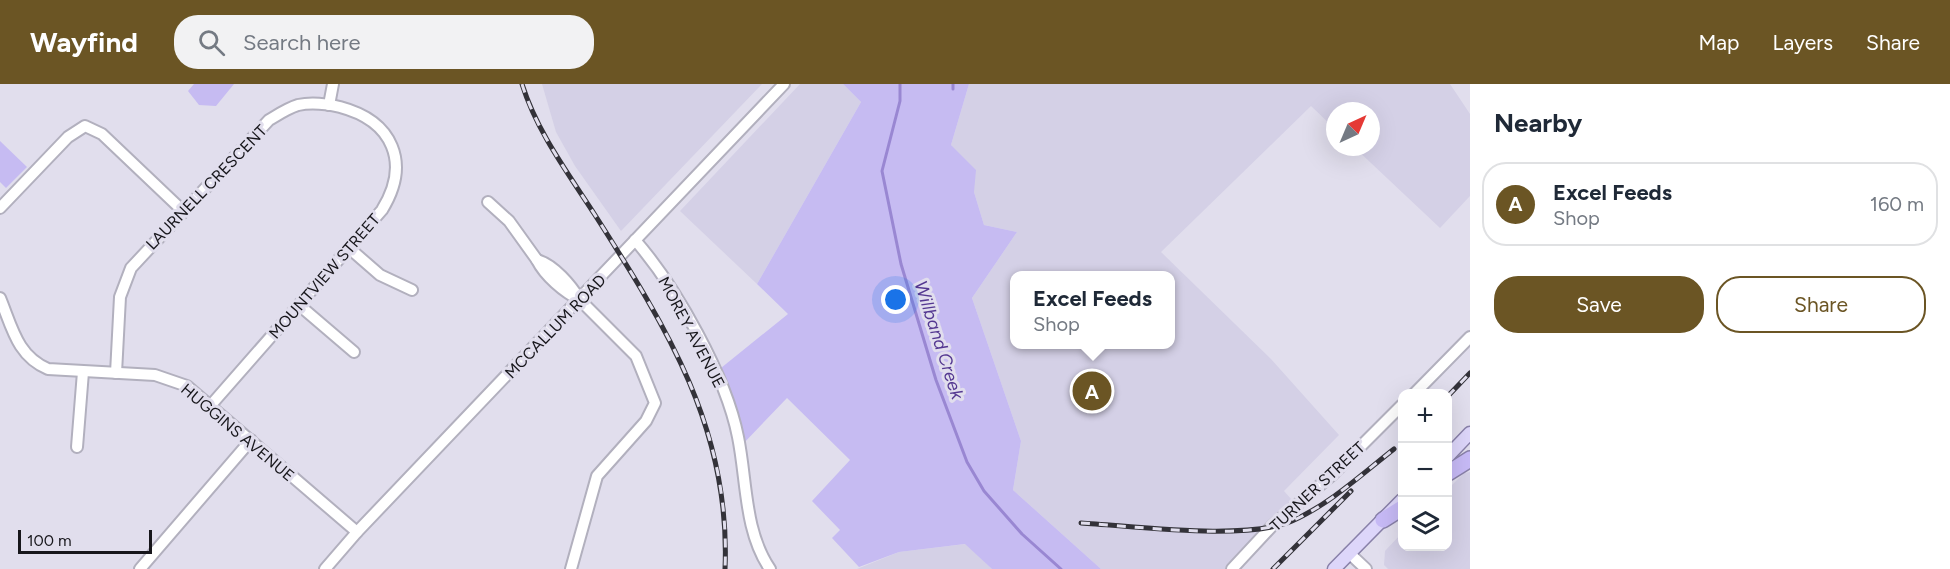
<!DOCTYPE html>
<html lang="en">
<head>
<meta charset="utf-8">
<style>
  :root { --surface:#fff; --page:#f2f2f3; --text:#1f2937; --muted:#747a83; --line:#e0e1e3; --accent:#6b5524 }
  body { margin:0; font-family:Figtree,sans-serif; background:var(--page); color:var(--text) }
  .controls { position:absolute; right:18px; bottom:18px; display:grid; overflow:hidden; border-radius:12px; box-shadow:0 6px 24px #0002 }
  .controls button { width:54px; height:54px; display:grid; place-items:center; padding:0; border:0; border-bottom:2px solid var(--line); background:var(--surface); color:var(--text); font:30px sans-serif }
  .compass { position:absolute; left:1326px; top:18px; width:54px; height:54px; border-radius:50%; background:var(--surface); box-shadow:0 6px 24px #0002; rotate:44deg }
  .scale { position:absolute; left:18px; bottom:15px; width:134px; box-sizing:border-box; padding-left:6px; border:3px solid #17161b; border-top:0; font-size:16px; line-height:21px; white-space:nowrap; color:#17161b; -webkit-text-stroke:4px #e1deed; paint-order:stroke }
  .you { position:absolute; left:896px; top:216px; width:21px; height:21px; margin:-15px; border:4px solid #fff; border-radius:50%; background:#1a73e8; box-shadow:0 0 0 9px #1a73e833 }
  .badge { display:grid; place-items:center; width:39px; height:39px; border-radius:50%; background:var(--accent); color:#fff; font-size:20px; font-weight:700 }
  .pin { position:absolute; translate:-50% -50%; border:3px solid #fff; box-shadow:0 2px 6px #0006 }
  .popup { position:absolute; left:1010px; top:187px; width:165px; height:78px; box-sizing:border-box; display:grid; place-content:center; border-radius:12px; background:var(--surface); filter:drop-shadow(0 2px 4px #0005); font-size:20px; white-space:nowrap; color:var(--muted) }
  .popup b { font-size:22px; color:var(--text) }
  .popup::after { content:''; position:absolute; left:50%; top:100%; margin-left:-12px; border:12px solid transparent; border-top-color:var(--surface) }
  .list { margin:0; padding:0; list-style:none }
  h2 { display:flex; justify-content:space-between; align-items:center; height:78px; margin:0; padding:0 24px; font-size:26px }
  h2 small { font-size:20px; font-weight:400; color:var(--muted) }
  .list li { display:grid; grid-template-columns:39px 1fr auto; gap:18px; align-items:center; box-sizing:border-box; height:84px; margin:0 12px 12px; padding:0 12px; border:2px solid var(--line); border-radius:24px }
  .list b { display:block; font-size:22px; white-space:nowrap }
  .list p { margin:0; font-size:20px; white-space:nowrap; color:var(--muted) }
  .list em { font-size:20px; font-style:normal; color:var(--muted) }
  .actions { display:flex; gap:12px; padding:18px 24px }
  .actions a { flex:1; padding:14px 0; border:2px solid var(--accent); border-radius:24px; text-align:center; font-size:21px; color:var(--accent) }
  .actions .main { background:var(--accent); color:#fff }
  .icon { flex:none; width:33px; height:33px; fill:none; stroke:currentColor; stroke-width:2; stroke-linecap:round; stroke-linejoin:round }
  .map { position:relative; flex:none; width:1470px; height:485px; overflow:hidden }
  header { display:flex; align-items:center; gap:36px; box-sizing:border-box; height:84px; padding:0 30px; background:var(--accent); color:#fff }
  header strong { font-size:28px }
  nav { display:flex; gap:33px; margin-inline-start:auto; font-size:21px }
  .search { width:420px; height:54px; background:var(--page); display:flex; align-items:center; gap:15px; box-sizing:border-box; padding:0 21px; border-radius:24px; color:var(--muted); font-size:22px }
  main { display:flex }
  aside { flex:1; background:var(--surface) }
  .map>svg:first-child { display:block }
</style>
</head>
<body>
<header>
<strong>Wayfind</strong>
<div class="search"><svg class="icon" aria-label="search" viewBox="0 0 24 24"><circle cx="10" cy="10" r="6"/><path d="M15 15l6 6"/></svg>Search here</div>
<nav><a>Map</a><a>Layers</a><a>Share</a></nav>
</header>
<main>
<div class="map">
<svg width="1470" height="485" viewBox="0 0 1470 485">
  <rect width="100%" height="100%" fill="#e1deed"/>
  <g fill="#d4d0e6" fill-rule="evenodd">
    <polygon points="542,0 762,0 621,147 575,82 556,48"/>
    <polygon points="800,0 843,0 861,18 757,200 680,127"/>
    <path d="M 969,0 L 1450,0 L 1470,30 L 1470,112 L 1440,144 L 1354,63 L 1371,63 L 1371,27 L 1335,27 L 1335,45 L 1311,22 L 1161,168 L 1271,275 L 1339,351 L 1284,407 L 1292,416 L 1225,485 L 1101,485 L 1013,406 L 1021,357 L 972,214 L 1017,148 L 984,141 L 974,108 L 951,61 ZM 1014,192 L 1170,192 L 1170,260 L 1014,260 Z"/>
    <polygon points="1470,388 1470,485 1388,485 1384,481 1385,467 1402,449 1402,462 1448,462 1448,405 1464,389"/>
    <polygon points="966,460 992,485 857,485 899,468"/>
  </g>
  <g fill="#c6bbf2">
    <polygon points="194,0 234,0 216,22 199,21 188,7"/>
    <polygon points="843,0 969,0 951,61 976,86 974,108 984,141 1017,148 972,214 1021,357 1013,406 1101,485 992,485 965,460 899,468 859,483 832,454 840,446 812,417 850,376 787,314 742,361 721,284 788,230 757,200 861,18"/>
    <polygon points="0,57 27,83 6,104 0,98"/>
  </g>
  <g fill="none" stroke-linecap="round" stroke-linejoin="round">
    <g stroke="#9987d2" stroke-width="3">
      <polyline points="900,0 900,17 882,87 901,180 936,296 967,378 984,407 1022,450 1061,485"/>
      <polyline points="953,5 953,0"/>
    </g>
    <defs>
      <g id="minor">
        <polyline points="329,21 333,0"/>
        <polyline points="488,118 509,137 537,176"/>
        <polyline points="0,124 68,53 85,42 102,50 183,127"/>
        <path d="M 635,156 C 676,203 726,292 738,353 C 747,397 744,447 770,485"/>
        <polyline points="349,164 380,191 412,206"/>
        <path d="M 0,214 C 12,243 17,272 48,285 L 155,291 L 187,302 L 357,448"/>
        <polyline points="299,221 354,268"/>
        <path d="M 116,289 L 120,213 L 131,184 L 269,36 C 279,30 288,24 298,21 C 312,18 327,20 340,23 C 393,37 411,79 382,126 L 211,321"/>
        <polyline points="1414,310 1470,253"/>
        <polyline points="77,363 83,288"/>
        <polyline points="1349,469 1366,485"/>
        <polyline points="140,485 251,356"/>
        <polyline points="325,485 357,448 784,0"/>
        <path d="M 571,485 L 597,392 L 646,337 L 655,319 L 636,272 L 580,216 C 571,201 554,181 537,176 C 545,192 564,208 580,216"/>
        <polyline points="1232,485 1272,442 1332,391 1402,321"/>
      </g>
      <g id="major">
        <polyline points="1448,372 1470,349"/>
        <polyline points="1334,485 1402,416"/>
      </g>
      <g id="highway">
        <polyline points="1448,389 1470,375"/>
        <polyline points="1383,436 1402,424"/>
      </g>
    </defs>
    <use href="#minor" stroke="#b2b0be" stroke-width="14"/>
    <use href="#major" stroke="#8981a9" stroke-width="15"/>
    <use href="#highway" stroke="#8981a9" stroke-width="18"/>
    <use href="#minor" stroke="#fff" stroke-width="10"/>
    <use href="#major" stroke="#ddd6fa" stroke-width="12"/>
    <use href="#highway" stroke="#c7baf6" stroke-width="15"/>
    <defs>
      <g id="rail">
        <path d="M 522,0 C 537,48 568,89 595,131 C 667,244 731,346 725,485"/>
        <polyline points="1448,312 1470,289"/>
        <path d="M 1081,439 C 1135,442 1245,457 1292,437 C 1330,420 1362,390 1394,365"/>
        <polyline points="1273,485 1351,407"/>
      </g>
    </defs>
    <use href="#rail" stroke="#333239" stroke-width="5"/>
    <use href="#rail" stroke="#e1deed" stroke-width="3" stroke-dasharray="9" stroke-linecap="butt"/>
  </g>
  <g text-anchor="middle" stroke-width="6" stroke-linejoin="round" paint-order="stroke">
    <g font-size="16" fill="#17161b" stroke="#e1deed">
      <text transform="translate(206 103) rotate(-46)" y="6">LAURNELL CRESCENT</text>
      <text transform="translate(324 192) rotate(-49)" y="6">MOUNTVIEW STREET</text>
      <text transform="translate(555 242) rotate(-46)" y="6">MCCALLUM ROAD</text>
      <text transform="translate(692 248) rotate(62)" y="6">MOREY AVENUE</text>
      <text transform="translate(238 348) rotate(40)" y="6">HUGGINS AVENUE</text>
      <text transform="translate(1317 402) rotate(-43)" y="6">TURNER STREET</text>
    </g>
    <g font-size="18" font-style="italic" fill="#543891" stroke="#e1deed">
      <text transform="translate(939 256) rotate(72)" y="6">Willband Creek</text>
    </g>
  </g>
</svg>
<div class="controls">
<button>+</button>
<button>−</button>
<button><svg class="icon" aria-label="layers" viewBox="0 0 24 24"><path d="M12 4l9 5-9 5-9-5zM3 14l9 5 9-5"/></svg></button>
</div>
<svg class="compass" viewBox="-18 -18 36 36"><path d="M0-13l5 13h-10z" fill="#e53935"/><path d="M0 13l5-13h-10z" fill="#747a83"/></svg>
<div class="scale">100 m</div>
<div class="you"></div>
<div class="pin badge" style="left:1092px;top:307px">A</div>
<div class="popup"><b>Excel Feeds</b>Shop</div>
</div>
<aside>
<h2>Nearby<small></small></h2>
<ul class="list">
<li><span class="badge">A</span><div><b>Excel Feeds</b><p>Shop</p></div><em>160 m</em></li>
</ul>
<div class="actions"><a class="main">Save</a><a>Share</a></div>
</aside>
</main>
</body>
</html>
